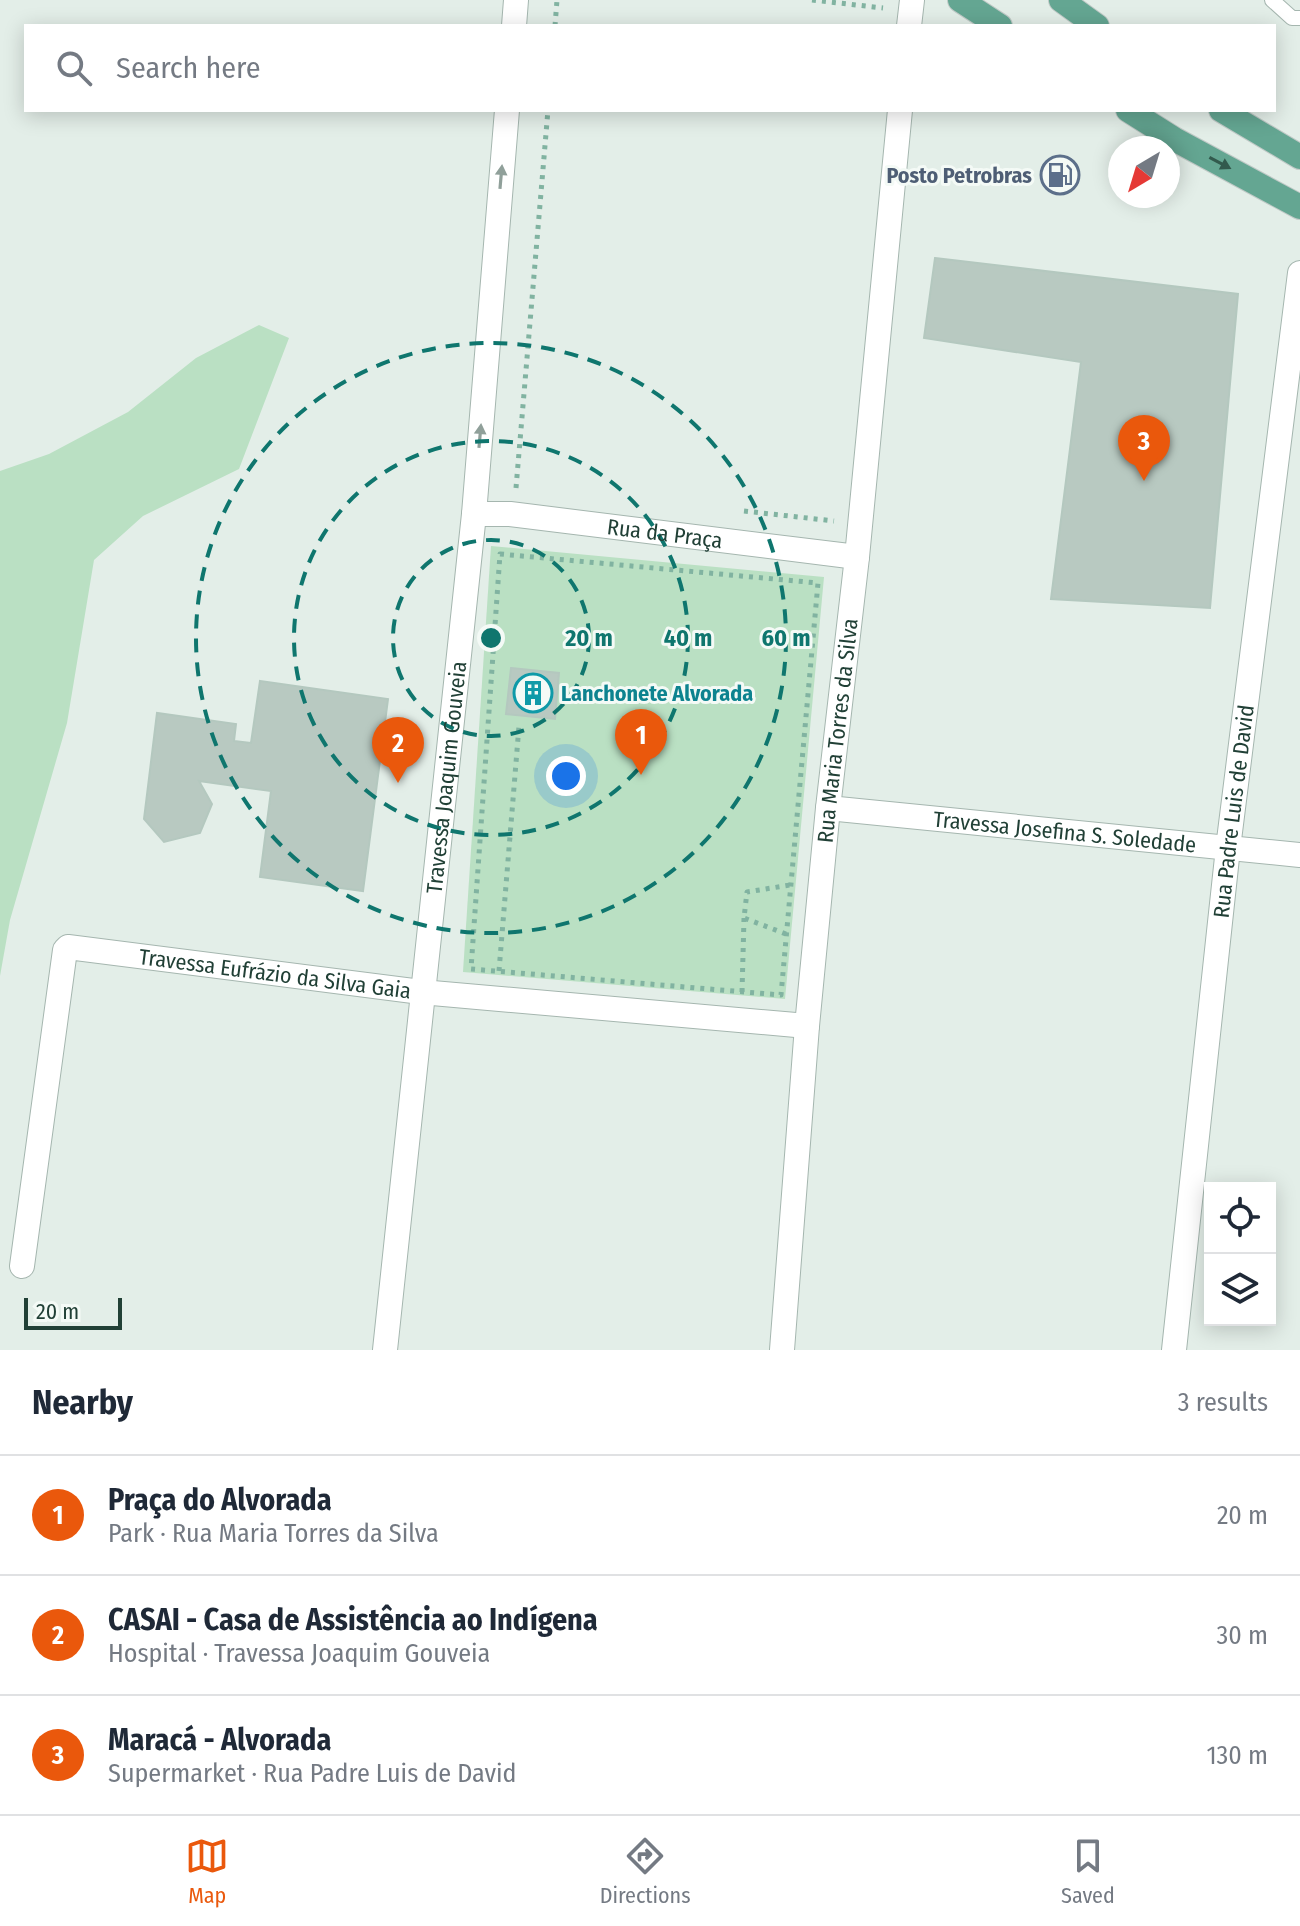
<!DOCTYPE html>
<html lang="en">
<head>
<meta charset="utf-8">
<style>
  :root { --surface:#fff; --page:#f6f6f7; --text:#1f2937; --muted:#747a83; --line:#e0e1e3; --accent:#ea580c }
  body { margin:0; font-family:"Fira Sans Condensed",sans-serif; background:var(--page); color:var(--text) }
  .controls { position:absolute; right:24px; bottom:24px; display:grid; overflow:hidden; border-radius:0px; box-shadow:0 4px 20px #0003 }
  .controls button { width:72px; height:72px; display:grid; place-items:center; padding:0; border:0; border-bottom:2px solid var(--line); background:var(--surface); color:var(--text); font:40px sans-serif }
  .compass { position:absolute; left:1108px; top:136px; width:72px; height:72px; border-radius:50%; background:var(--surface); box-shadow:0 4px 20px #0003; rotate:218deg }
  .scale { position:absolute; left:24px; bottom:20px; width:98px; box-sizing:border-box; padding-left:8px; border:4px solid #214036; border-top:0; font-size:22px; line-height:28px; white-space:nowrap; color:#214036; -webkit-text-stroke:6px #f4faf6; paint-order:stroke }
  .you { position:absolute; left:566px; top:776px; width:28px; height:28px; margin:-20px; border:6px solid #fff; border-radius:50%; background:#1a73e8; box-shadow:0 0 0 12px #1a73e833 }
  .badge { display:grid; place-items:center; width:52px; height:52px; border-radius:50%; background:var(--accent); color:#fff; font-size:26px; font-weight:700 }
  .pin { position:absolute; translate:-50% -66px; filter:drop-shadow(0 2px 4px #0008) }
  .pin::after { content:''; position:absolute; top:42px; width:28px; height:24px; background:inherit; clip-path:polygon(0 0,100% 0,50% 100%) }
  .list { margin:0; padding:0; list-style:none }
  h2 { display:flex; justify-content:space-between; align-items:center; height:104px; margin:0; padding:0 32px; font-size:34px }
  h2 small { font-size:26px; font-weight:400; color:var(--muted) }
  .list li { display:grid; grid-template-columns:52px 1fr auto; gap:24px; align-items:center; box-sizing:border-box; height:120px; padding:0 32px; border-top:2px solid var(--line) }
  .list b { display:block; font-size:30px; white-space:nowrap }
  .list p { margin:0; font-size:26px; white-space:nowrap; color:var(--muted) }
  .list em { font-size:26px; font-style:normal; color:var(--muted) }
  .icon { flex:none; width:44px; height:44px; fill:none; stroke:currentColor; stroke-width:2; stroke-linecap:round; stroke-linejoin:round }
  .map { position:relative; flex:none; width:1300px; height:1350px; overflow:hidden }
  .search { position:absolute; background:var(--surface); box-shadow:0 4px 20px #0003; left:24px; right:24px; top:24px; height:88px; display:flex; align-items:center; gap:20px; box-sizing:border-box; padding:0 28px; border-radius:0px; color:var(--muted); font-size:30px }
  .sheet { height:464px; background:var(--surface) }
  nav { display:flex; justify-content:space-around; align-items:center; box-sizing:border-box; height:112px; border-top:2px solid var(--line); background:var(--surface); font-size:22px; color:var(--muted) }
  nav a { display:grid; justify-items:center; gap:4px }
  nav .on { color:var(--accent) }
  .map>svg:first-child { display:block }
</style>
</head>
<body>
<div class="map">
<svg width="1300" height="1350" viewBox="0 0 1300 1350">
  <rect width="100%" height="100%" fill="#e3eee8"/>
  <g fill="#bae0c3">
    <polygon points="259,325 289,338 239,469 143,516 94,560 67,723 10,920 0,976 0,471 49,454 128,412 196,358"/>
    <polygon points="491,546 824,577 785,999 463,972"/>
  </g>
  <g fill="#b8c9c1" stroke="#b4c8bf" stroke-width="2">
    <polygon points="935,258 1238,294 1210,608 1051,599 1081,362 924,338"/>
    <polygon points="511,668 559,673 555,719 506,714"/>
    <polygon points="260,681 388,699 363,891 260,877 271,791 199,781 212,804 200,833 164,842 144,819 157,713 236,724 234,741 251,743"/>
  </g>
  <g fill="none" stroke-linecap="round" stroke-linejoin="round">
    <defs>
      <polyline id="lane" points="1272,0 1292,18 1300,18"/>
      <g id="street">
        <polyline points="514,26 516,0"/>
        <polyline points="909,26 912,0"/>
        <path id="s1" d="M 474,514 L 510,514 L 857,557"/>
        <path id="s2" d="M 828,808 L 1300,855"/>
        <path id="s3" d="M 22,1266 L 65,950 L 68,947 L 421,992 L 807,1026"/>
        <path id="s4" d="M 385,1350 L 474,514 L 507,110"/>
        <path id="s5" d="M 782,1350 L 807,1026 L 828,808 L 857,557 L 900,110"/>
        <path id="s6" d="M 1174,1350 L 1228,848 L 1300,273"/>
      </g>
      <g id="primary">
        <polyline points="960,0 1000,26"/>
        <polyline points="1061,0 1097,26"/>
        <polyline points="1128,110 1174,139 1300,207"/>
        <polyline points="1221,110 1300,157"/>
      </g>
    </defs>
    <use href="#lane" stroke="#a5b6af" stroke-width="16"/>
    <use href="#street" stroke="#a5b6af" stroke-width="26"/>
    <use href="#primary" stroke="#c1cac7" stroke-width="26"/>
    <g stroke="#81b3a1" stroke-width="5" stroke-dasharray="4 6" stroke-linecap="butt">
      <polyline points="812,0 883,8"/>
      <polyline points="555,26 557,0"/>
      <polyline points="516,488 548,110"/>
      <polyline points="744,511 834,521"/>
      <polygon points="500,554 818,583 781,995 471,969"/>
      <polyline points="786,934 744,918 747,892 790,885"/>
      <polyline points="499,971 519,726"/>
      <polyline points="742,992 744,918"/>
    </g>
    <use href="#lane" stroke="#fff" stroke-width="14"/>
    <use href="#street" stroke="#fff" stroke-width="24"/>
    <use href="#primary" stroke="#64a692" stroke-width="24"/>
  </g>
  <defs><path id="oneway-solid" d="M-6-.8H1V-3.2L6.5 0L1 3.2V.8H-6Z" transform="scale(2)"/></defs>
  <use fill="#325a4d" href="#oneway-solid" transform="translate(1220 163) rotate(28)"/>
  <g fill="#90a09a">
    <use href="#oneway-solid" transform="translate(501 177) rotate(-85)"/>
    <use href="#oneway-solid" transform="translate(480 436) rotate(-85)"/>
  </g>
  <g fill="none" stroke="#0f766e" stroke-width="4" stroke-dasharray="14 10">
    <circle cx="491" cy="638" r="98"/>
    <circle cx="491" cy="638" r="197"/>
    <circle cx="491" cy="638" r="295"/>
  </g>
  <defs>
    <symbol id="fuel-ring" viewBox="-11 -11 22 22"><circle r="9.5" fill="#f4faf6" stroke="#5c6f8a" stroke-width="1.5"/><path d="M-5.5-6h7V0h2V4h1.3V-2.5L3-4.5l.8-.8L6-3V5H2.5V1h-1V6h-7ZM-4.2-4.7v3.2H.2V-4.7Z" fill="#5c6f8a"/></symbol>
    <symbol id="building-ring" viewBox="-11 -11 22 22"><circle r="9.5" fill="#f4faf6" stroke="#0f9aa8" stroke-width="1.5"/><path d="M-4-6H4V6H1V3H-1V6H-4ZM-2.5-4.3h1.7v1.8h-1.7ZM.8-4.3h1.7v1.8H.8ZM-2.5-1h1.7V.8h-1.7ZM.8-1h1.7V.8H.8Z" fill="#0f9aa8"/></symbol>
  </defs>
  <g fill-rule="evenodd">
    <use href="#fuel-ring" x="1038" y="153" width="44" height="44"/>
    <use href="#building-ring" x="511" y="671" width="44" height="44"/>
  </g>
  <g text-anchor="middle" stroke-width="6" stroke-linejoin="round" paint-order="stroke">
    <g font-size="22" font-weight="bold" fill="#4e5e75" stroke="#f4faf6" text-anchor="end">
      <text x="1032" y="183">Posto Petrobras</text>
    </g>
    <g font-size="22" fill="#214036" stroke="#f4faf6">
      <text dy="8" stroke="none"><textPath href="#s1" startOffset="192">Rua da Praça</textPath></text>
      <text dy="8" stroke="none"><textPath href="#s5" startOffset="622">Rua Maria Torres da Silva</textPath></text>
      <text dy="8" stroke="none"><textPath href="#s4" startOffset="576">Travessa Joaquim Gouveia</textPath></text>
      <text dy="8" stroke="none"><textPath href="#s6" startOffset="542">Rua Padre Luis de David</textPath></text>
      <text dy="8" stroke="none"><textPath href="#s2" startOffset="238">Travessa Josefina S. Soledade</textPath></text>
      <text dy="8" stroke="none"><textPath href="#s3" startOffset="532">Travessa Eufrázio da Silva Gaia</textPath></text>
    </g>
    <g font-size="22" font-weight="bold" fill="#0d838f" stroke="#f4faf6" text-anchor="start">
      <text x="561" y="701">Lanchonete Alvorada</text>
    </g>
  </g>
  <circle cx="491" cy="638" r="12" fill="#0f766e" stroke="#f4faf6" stroke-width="4"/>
  <g font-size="24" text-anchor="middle" font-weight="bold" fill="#0f766e" stroke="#f4faf6" stroke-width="6" stroke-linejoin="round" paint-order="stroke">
    <text x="589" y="646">20 m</text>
    <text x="688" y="646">40 m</text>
    <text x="786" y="646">60 m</text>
  </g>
</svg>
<div class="controls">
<button><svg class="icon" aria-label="locate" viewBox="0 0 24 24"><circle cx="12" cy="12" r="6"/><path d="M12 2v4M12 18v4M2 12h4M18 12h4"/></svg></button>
<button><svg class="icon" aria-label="layers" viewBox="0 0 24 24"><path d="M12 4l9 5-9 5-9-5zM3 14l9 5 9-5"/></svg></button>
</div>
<svg class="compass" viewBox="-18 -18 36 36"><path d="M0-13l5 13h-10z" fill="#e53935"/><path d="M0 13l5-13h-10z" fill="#747a83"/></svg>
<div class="scale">20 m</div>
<div class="you"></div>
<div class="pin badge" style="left:641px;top:775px">1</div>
<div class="pin badge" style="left:398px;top:783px">2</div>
<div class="pin badge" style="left:1144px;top:481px">3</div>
<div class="search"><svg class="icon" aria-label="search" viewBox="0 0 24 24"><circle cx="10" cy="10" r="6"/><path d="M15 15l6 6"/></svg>Search here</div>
</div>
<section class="sheet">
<h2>Nearby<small>3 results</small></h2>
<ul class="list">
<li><span class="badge">1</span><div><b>Praça do Alvorada</b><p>Park · Rua Maria Torres da Silva</p></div><em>20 m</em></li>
<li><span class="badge">2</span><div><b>CASAI - Casa de Assistência ao Indígena</b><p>Hospital · Travessa Joaquim Gouveia</p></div><em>30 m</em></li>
<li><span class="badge">3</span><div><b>Maracá - Alvorada</b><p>Supermarket · Rua Padre Luis de David</p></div><em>130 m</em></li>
</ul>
</section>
<nav>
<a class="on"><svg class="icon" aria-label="map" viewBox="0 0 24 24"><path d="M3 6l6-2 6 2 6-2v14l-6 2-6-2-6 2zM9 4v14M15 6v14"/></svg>Map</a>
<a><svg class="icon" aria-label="directions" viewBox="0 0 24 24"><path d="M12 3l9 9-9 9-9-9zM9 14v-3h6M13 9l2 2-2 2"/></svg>Directions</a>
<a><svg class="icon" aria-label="saved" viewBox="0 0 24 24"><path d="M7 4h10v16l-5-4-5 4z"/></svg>Saved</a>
</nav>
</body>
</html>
